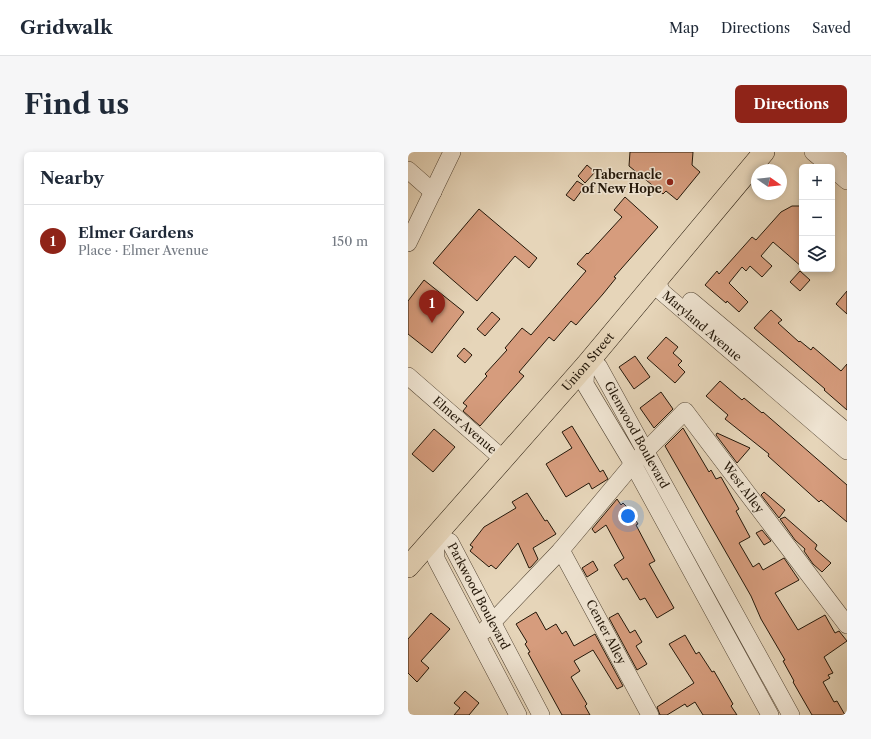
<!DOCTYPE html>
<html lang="en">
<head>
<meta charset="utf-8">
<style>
  :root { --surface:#fff; --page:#f6f6f7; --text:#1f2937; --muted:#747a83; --line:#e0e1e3; --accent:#8f2418 }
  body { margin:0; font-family:"Libre Caslon Text",serif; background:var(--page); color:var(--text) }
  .controls { position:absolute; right:12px; top:12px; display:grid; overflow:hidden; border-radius:6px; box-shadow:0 2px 6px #0003 }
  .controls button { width:36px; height:36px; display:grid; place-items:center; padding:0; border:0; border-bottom:1px solid var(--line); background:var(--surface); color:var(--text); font:20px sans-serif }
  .compass { position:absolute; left:343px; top:12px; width:36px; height:36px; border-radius:50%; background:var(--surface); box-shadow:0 2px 6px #0003; rotate:104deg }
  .you { position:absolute; left:220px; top:364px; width:14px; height:14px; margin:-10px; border:3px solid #fff; border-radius:50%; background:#1a73e8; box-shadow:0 0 0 6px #1a73e833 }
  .badge { display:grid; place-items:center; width:26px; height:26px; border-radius:50%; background:var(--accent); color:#fff; font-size:13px; font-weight:700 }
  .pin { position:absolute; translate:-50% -33px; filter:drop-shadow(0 1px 2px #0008) }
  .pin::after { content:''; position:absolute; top:21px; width:14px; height:12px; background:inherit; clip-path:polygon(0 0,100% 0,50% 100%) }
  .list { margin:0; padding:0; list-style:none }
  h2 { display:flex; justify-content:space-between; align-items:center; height:52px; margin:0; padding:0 16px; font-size:17px }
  h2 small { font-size:13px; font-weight:400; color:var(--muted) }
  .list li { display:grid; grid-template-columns:26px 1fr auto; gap:12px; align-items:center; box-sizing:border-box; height:72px; padding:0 16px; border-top:1px solid var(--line) }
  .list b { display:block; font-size:15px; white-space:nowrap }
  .list p { margin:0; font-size:13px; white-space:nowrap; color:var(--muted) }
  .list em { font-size:13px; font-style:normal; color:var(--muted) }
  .icon { flex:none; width:22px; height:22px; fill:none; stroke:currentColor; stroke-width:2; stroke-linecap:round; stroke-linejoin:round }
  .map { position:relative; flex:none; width:439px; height:563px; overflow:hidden; border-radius:6px }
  header { display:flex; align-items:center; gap:24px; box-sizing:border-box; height:56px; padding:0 20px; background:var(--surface); border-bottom:1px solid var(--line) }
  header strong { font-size:19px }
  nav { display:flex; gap:22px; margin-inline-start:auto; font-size:14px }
  .intro { display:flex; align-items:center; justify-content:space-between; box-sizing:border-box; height:96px; padding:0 24px }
  h1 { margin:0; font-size:28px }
  .button { padding:10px 18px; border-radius:6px; background:var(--accent); color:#fff; font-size:14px; font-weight:700 }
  main { display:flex; gap:24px; padding:0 24px }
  aside { flex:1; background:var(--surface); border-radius:6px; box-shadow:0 2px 6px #0003 }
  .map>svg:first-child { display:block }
</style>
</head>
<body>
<header>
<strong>Gridwalk</strong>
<nav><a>Map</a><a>Directions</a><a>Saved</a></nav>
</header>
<div class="intro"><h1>Find us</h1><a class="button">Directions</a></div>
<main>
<aside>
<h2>Nearby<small></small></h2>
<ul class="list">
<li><span class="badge">1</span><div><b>Elmer Gardens</b><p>Place · Elmer Avenue</p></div><em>150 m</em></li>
</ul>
</aside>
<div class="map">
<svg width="439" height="563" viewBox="0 0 439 563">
  <rect width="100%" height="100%" fill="#e6d5b9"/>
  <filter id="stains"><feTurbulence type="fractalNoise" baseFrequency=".005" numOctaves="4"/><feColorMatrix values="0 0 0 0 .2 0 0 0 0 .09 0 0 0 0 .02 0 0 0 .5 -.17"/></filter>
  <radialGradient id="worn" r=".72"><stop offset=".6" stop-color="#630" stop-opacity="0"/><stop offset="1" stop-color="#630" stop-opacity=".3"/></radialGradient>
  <g fill="#d69c7d" stroke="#231709">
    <polygon points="222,0 285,0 284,13 292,20 269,48 258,39 255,42 221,14"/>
    <polygon points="179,13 187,20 177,31 170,24"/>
    <polygon points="169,29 177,34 166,49 158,43"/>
    <polygon points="217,45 250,75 206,125 208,126 195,142 168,173 163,169 146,189 141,185 111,220 116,224 72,274 55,259 59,254 55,251 79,224 77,222 99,198 97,196 114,176 123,183 178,119 169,112 179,101 180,102 214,65 206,58"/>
    <polygon points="384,54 394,54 394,115 365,90 353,104 364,114 354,125 342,114 338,119 334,115 321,131 340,150 331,160 319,149 318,151 297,133 309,119 311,122 344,85 348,88 373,60"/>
    <polygon points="71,57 129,106 121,116 107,104 69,149 25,111"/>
    <polygon points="392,119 402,128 392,139 382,130"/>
    <polygon points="16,128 56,160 24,201 0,182 0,149"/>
    <polygon points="439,139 439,162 428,152"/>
    <polygon points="363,158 374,168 370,171 391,190 392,189 403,198 405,195 433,219 439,212 439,258 416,238 417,237 346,176"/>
    <polygon points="84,160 92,167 77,184 69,177"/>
    <polygon points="258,185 270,195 265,201 274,209 270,213 277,220 267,231 239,206"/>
    <polygon points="56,196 64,203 57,211 49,204"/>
    <polygon points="227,204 242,225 226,237 211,215"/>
    <polygon points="312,229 334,248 336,246 354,261 355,260 439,333 439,370 413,348 411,350 360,304 361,302 317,267 320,263 298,244"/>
    <polygon points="253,240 265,257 246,276 232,256"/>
    <polygon points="164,274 192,320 195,318 200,327 184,337 181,331 158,345 138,312 164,296 154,280"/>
    <polygon points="275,276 301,320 303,318 308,327 313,325 331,357 328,359 342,385 331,391 345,415 351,411 355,418 376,406 391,428 367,441 390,478 417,463 427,481 431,479 439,489 416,505 425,521 420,523 422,526 415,530 426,550 429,549 437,563 404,563 385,530 386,529 375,509 377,508 353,467 343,444 257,294"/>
    <polygon points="26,277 47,295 25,320 4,302"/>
    <polygon points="309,281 342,296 329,311 308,283"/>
    <polygon points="356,340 377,358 371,366 353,343"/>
    <polygon points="119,341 137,369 139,368 148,382 125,396 130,407 123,415 121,416 110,391 88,417 83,413 81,415 62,399 65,395 62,393 76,375 108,356 104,350"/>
    <polygon points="209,347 213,353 215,351 221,357 230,372 228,373 247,409 241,412 266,456 249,466 237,446 232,448 219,426 215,428 206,413 216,406 198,373 187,381 184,377"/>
    <polygon points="377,365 409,393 407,397 423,411 414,420 405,412 396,399 397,397 387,388 372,367"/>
    <polygon points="354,378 363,389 356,393 348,381"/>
    <polygon points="185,409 190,418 179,425 174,416"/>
    <polygon points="128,460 138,478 148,472 154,482 158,479 166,494 187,482 215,534 209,537 185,498 166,509 172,519 163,525 179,552 177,554 182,563 154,563 120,501 122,500 117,492 119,490 108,472"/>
    <polygon points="23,461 42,477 13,509 21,516 9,530 0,521 0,487"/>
    <polygon points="210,461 222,481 227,478 234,490 228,494 239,512 229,518 201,466"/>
    <polygon points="277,483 288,502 291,500 304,520 306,519 325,552 323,554 329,563 295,563 287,550 279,555 277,552 259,563 252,563 249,555 286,531 261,492"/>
    <polygon points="57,539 71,551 61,563 46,563 52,556 46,551"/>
  </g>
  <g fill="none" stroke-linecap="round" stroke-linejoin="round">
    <defs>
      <g id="minor">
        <polyline points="405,0 423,15"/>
        <polyline points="425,0 439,11"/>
        <polyline points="424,16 439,29"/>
        <polyline points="0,18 25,40"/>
        <polyline points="0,91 44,0"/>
        <path id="s1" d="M 248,128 L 254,140 L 439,299"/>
        <polyline points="283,149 439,280"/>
        <path id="s2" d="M 0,224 L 94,306"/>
        <polyline points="76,479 153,398"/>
        <path id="s3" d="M 110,563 L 28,407 L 27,383 L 42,390 L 133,563"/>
        <path id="s4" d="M 242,563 L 153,398 L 225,312 L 277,259 L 439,473"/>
        <path id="s5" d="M 362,563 L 225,312 L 177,232 L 178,213 L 191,215 L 383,563"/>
      </g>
      <g id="major">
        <path id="s6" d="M 0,415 L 178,213 L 356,0"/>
      </g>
    </defs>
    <use href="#minor" stroke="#544635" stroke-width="18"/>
    <use href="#major" stroke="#231709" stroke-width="22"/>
    <use href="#minor" stroke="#efe4d2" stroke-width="17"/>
    <use href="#major" stroke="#e6d5b9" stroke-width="21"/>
  </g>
  <circle fill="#8f2418" stroke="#efe4d2" stroke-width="1.5" cx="262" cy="30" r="4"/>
  <g text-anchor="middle" stroke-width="3" stroke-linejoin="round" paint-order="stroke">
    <g font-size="12" font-weight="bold" fill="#231709" stroke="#efe4d2" text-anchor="end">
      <text x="254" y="27">Tabernacle<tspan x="254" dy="14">of New Hope</tspan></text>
    </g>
    <g font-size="12" fill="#231709" stroke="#efe4d2">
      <text dy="4" stroke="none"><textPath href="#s1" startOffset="66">Maryland Avenue</textPath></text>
      <text dy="4" stroke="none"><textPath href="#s6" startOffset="273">Union Street</textPath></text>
      <text dy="4" stroke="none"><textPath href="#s2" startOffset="75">Elmer Avenue</textPath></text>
      <text dy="4" stroke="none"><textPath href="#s5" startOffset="489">Glenwood Boulevard</textPath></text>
      <text dy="4" stroke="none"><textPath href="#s4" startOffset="470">West Alley</textPath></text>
      <text dy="4" stroke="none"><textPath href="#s3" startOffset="278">Parkwood Boulevard</textPath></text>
      <text transform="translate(198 480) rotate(62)" y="4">Center Alley</text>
    </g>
  </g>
  <rect width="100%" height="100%" filter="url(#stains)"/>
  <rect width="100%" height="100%" fill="url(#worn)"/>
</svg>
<div class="controls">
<button>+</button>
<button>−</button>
<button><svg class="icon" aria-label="layers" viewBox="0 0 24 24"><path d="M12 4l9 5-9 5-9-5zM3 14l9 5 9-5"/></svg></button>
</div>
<svg class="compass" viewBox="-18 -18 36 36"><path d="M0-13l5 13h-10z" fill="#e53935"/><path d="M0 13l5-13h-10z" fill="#747a83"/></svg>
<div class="you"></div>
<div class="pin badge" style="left:24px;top:171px">1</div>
</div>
</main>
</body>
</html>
